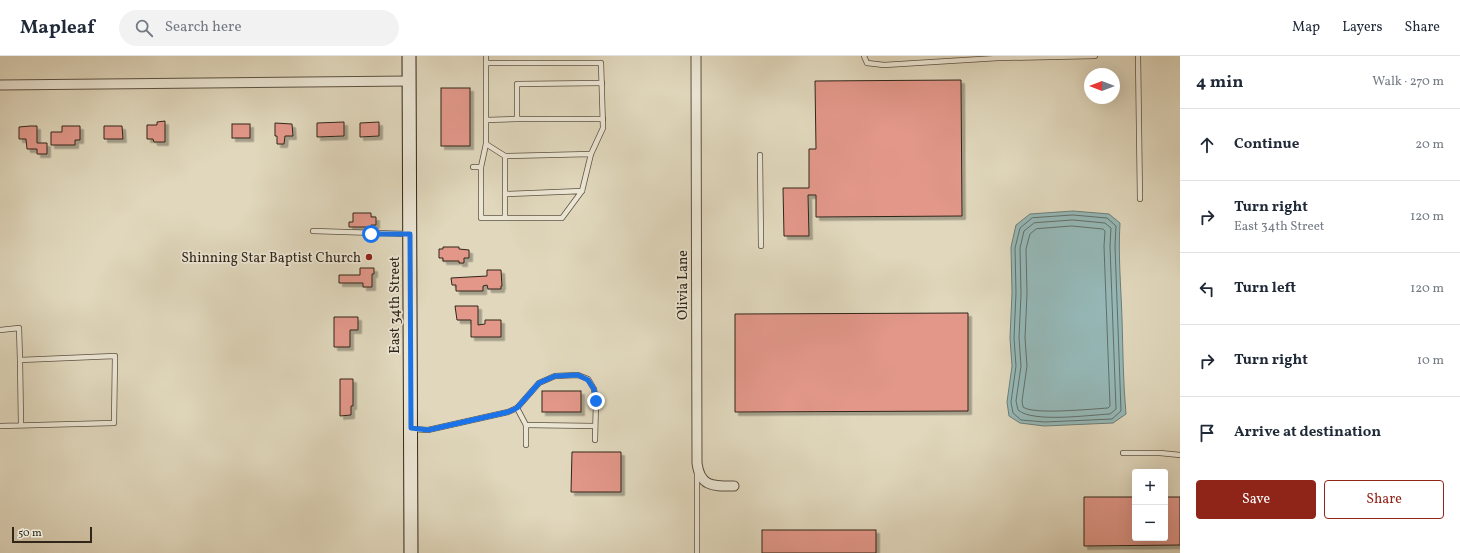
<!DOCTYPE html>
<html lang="en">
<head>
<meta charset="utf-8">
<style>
  :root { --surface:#fff; --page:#f2f2f3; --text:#1f2937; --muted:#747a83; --line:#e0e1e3; --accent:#8f2418 }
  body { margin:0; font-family:Vollkorn,serif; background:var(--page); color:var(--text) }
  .controls { position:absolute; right:12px; bottom:12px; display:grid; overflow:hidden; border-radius:4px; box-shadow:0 4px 16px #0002 }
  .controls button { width:36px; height:36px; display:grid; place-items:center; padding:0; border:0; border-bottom:1px solid var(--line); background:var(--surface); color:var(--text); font:20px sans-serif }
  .compass { position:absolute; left:1084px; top:12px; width:36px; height:36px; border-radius:50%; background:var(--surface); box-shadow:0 4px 16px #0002; rotate:270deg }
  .scale { position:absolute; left:12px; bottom:10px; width:80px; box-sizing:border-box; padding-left:4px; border:2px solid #302619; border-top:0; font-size:11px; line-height:14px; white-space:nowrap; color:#302619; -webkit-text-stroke:3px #ebe5d3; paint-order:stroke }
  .stop { position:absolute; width:12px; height:12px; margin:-9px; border:3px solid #1a73e8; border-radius:50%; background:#fff }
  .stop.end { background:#1a73e8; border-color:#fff; box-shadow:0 1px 4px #0008 }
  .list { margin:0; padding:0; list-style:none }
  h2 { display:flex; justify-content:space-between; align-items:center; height:52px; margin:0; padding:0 16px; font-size:17px }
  h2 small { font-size:13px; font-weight:400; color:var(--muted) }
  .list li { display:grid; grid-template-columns:26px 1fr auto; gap:12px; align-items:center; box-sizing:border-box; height:72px; padding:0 16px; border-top:1px solid var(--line) }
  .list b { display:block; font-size:15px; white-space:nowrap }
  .list p { margin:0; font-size:13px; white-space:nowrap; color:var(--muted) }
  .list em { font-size:13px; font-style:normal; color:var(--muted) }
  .actions { display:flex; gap:8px; padding:12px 16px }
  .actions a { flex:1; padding:9px 0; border:1px solid var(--accent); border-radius:4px; text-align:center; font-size:14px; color:var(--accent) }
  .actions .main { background:var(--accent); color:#fff }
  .icon { flex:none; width:22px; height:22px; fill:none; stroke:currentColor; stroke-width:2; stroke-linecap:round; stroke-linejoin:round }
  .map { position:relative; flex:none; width:1180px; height:497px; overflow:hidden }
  header { display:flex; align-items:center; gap:24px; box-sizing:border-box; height:56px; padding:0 20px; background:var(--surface); border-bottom:1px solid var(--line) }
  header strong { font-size:19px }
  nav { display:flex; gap:22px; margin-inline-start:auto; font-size:14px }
  .search { width:280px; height:36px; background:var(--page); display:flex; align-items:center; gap:10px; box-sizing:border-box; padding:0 14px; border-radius:22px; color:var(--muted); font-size:15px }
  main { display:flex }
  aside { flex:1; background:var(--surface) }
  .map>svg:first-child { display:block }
</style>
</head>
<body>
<header>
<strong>Mapleaf</strong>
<div class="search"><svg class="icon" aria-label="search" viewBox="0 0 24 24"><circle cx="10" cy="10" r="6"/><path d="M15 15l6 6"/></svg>Search here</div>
<nav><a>Map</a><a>Layers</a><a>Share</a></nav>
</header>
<main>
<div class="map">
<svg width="1180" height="497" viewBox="0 0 1180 497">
  <defs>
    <filter id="shadow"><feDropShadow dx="3.5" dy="3.5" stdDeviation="0" flood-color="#0004"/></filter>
  </defs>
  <rect width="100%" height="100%" fill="#e0d7bc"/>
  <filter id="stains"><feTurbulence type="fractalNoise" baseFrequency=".005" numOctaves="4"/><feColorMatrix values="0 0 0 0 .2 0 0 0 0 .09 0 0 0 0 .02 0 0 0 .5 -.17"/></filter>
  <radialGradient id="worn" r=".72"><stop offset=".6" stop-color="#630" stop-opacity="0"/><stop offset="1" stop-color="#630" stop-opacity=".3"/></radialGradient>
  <path fill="#95b8b7" stroke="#6d7e78" d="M 1073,155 L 1109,158 L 1120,167 C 1118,199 1121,231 1122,263 C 1123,294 1123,326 1126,358 L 1113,367 L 1044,370 L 1020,367 L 1009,360 L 1007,346 L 1012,310 L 1010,282 L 1012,237 L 1011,191 L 1016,169 L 1030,158 Z"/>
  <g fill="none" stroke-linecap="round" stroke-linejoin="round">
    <g stroke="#626f68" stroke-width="1">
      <polygon points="1073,159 1107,162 1116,170 1115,190 1121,355 1112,363 1045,366 1021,364 1013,357 1011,346 1016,310 1014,282 1016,237 1015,192 1020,172 1032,162"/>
      <path d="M 1073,164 L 1105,167 L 1111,172 L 1110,190 L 1116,353 L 1110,358 C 1089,359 1033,367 1018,354 L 1016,345 L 1021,310 L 1019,282 L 1021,238 L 1020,192 L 1024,175 L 1034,167 Z"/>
      <path d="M 1072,170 L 1103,173 L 1105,175 L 1104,190 L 1110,350 L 1108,352 C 1091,353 1033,359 1023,351 L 1022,345 L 1027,310 L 1025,282 L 1027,238 L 1026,193 L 1030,178 L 1036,173 Z"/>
    </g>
  </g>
  <g fill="#e29789" stroke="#302619" filter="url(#shadow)">
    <polygon points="961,24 962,160 816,161 816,139 808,139 809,180 784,180 783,132 809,132 809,93 816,93 815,25"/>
    <rect x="441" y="32" width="29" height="58"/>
    <polygon points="165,65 165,86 154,86 153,83 147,83 147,69 157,69 157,66"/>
    <polygon points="344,66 344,80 317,81 317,67"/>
    <polygon points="379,66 379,80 360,81 360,67"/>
    <polygon points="275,67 292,68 293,80 285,80 284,88 277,88 277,80 275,80"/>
    <rect x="232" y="68" width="18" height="14"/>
    <polygon points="30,70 37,70 37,87 47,87 47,98 37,98 37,93 27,93 26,83 19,83 19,71"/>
    <polygon points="62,70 80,70 80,84 75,84 75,89 51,89 51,76 62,76"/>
    <polygon points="104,70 122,70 123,83 104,83"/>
    <polygon points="353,157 371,157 371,161 376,161 376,169 371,169 371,171 349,171 349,166 353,166"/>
    <polygon points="443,191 459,191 459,193 469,194 469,202 464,202 464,207 459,207 459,205 443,205 443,202 439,202 439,193 443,193"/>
    <polygon points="360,212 374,212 374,218 372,218 372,231 363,231 363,227 339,227 339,219 360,219"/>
    <polygon points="487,214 501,214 502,230 501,230 501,233 488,233 487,229 483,230 483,235 456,235 456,229 452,229 451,222 487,220"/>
    <polygon points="455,250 478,250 478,269 485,268 485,264 501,264 501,281 471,281 471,264 457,264"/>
    <polygon points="968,257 968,355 735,356 735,258"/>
    <polygon points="334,261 358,261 358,274 350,274 350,291 334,291"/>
    <polygon points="340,323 353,323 353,350 351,350 351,359 340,360"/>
    <rect x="542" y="335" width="39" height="21"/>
    <polygon points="572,396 621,396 621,436 571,436"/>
    <polygon points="1084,441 1135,441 1135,482 1165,482 1165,441 1180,441 1180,489 1084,490"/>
    <rect x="762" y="474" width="114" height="23"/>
  </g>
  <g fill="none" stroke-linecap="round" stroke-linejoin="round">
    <defs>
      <g id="lane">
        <polyline points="864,0 867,7 884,9 998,2 1095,0"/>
        <polyline points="1138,0 1140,143"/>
        <polyline points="486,7 601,7 603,72 591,98"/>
        <polyline points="602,27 517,28 517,63 603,63"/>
        <polyline points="486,64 517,63"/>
        <polyline points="486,88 505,100"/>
        <polyline points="760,99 761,190"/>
        <polyline points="473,111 481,111 481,162 562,162 582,135 505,138 505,162"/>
        <polyline points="481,111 486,88 486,0"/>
        <polyline points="505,138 505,100 591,98 582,135"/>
        <polyline points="313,175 408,178"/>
        <polyline points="0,274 19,272 20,304"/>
        <polyline points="517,352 526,369 595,370"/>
        <polyline points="526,369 526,389"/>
        <polyline points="0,370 114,367 115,300 20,304 21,369"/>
        <polyline points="412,373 428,374 508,356 517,352 539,327 555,320 578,319 588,323 594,333 596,345 595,384"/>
        <polyline points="1123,397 1160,397 1180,399"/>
        <polyline points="697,418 697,497"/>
      </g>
      <g id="street">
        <path d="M 696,0 L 697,407 C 700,431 713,430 734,430"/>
        <polyline points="0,29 409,25"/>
      </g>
      <polyline id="secondary" points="409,0 411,497"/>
    </defs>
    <use href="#lane" stroke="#5c5242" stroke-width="6"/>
    <use href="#street" stroke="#5c5242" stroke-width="11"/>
    <use href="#secondary" stroke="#302619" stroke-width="15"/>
    <use href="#lane" stroke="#ebe5d3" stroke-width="4.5"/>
    <use href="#street" stroke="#ebe5d3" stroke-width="9"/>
    <use href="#secondary" stroke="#ebe5d3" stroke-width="13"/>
  </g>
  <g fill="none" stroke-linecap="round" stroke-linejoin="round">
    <polyline stroke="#1a73e8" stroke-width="5" points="371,178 410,178 411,372 428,374 508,356 517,352 539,327 555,320 578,319 588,324 594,333 596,345"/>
  </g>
  <circle fill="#8f2418" stroke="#ebe5d3" stroke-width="1.5" cx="369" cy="201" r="4"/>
  <g text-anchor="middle" stroke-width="3.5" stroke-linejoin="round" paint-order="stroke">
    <g font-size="14" fill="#302619" stroke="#ebe5d3" text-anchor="end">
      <text x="361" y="206">Shinning Star Baptist Church</text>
    </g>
    <g font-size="14" fill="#302619" stroke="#ebe5d3">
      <text transform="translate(682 229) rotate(-90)" y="5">Olivia Lane</text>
      <text transform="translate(394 249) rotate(-90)" y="5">East 34th Street</text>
    </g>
  </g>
  <rect width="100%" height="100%" filter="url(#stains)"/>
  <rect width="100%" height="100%" fill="url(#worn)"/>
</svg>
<div class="controls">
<button>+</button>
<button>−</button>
</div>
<svg class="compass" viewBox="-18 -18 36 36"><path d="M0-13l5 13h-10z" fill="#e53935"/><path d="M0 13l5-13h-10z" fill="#747a83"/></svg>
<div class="scale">50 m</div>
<div class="stop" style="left:371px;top:178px"></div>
<div class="stop end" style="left:596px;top:345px"></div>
</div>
<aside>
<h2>4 min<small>Walk · 270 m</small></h2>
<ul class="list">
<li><svg class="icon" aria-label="ahead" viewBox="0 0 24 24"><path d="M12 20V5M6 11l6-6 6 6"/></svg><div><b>Continue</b></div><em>20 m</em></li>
<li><svg class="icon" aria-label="right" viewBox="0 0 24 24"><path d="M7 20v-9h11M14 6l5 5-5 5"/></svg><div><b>Turn right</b><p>East 34th Street</p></div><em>120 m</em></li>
<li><svg class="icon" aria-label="left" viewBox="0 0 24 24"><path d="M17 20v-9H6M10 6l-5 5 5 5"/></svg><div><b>Turn left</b></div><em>120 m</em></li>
<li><svg class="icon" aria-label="right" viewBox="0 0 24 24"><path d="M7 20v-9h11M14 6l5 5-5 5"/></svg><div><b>Turn right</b></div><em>10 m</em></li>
<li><svg class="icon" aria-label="arrive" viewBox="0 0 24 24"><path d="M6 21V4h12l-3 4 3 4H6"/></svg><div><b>Arrive at destination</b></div></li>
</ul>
<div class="actions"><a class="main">Save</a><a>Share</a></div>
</aside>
</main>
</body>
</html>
